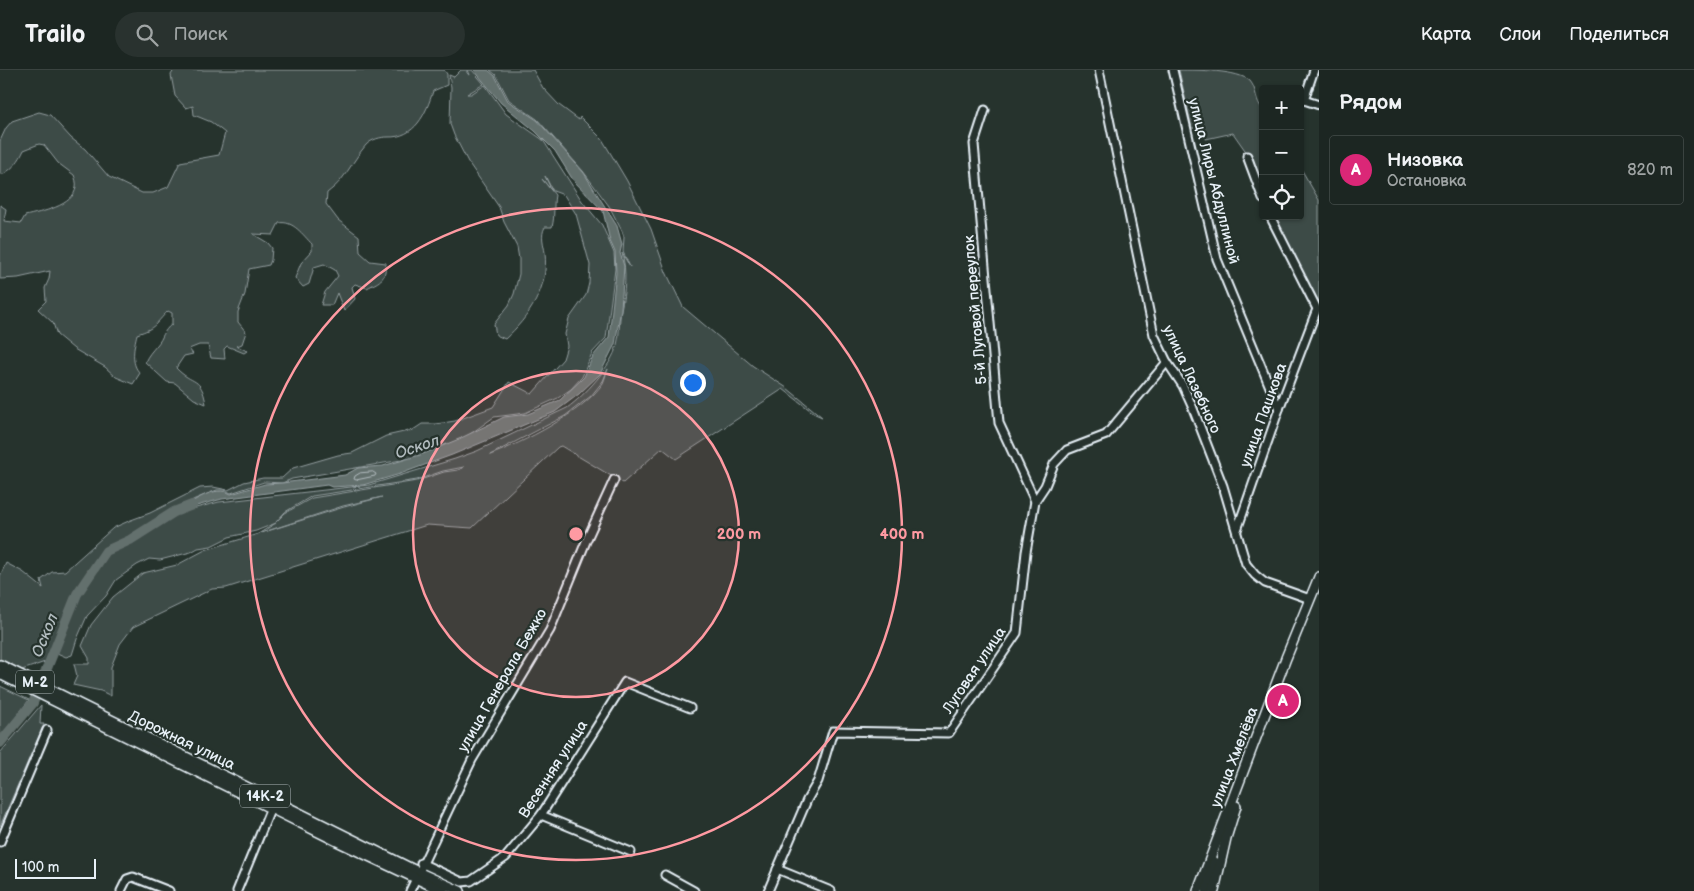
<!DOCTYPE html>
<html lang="ru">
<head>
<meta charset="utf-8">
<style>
  :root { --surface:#1c2622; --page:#29322f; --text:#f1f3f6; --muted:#a0a5a5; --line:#3a4340; --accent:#db2777 }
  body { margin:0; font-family:"Balsamiq Sans",sans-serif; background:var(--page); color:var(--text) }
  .controls { position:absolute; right:15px; top:15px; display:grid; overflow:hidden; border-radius:5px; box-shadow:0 1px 4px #0004 }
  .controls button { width:45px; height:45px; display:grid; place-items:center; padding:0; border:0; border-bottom:1px solid var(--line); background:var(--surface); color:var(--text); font:25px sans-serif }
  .scale { position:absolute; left:15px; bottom:12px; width:81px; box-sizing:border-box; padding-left:5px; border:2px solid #e8f1f8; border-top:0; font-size:14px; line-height:18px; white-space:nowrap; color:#e8f1f8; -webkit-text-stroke:4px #26332d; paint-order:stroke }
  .you { position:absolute; left:692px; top:312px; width:18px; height:18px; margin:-12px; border:4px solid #fff; border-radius:50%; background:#1a73e8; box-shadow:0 0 0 8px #1a73e833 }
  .badge { display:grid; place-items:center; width:32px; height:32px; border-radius:50%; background:var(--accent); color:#fff; font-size:16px; font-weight:700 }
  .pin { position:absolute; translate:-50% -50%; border:2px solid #fff; box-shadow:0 1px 5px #0006 }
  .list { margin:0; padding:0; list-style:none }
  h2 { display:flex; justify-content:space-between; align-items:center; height:65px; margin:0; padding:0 20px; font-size:21px }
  h2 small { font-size:16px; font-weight:400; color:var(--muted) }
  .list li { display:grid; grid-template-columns:32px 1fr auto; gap:15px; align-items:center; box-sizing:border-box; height:70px; margin:0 10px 10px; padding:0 10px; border:1px solid var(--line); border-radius:5px }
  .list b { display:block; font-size:19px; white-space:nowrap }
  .list p { margin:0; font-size:16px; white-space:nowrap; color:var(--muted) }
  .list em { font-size:16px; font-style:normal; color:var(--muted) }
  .icon { flex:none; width:28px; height:28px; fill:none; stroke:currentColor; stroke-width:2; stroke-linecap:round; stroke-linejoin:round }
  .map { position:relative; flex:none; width:1319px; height:821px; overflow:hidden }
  header { display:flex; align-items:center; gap:30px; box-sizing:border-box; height:70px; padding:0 25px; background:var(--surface); border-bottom:1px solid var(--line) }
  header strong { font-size:24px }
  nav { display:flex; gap:28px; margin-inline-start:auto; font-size:18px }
  .search { width:350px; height:45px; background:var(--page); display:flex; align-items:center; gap:12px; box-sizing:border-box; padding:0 18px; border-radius:28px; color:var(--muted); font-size:19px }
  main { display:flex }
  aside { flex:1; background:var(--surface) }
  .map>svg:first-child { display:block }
</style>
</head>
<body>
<header>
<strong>Trailo</strong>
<div class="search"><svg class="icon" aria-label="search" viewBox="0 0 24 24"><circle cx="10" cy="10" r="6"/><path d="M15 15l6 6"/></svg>Поиск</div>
<nav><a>Карта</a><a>Слои</a><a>Поделиться</a></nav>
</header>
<main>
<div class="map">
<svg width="1319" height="821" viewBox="0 0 1319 821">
  <rect width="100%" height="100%" fill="#26332d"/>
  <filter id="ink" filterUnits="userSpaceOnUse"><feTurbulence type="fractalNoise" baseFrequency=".02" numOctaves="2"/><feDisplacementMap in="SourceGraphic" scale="10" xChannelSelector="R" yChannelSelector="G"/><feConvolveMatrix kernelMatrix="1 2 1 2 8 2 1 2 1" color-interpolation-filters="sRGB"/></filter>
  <g filter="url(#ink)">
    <g fill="#3e4b47" stroke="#939ea0" fill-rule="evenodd">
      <path d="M 174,0 L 444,0 L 447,4 L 447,15 L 433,21 C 426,44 415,68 388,67 C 381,67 372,69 366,75 C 357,85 350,99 341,110 C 337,115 332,119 327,123 L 326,134 L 338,150 L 359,166 L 360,182 L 370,191 L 386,193 C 385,210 382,210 367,218 L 355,214 L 352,217 L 355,229 L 344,241 L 337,223 L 332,235 L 321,235 L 325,222 L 338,206 L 335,200 L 324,194 L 314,197 L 309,214 L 303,217 L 295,208 L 301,193 L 312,181 L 312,174 C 303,165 293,150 279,153 L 273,165 L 253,164 L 268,173 L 272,178 L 271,190 L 269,195 L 249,199 L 245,224 L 238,242 L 238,252 L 246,262 L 242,274 L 237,276 L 247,281 L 244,283 L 227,276 L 224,279 L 225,289 L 211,288 L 208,275 L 199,275 L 189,279 L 193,284 L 184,286 L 176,298 C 193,316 201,305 206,334 L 194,329 L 175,313 L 167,312 L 145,292 C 148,285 152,281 157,275 C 164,267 162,262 172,254 L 172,243 L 168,241 C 155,254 156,258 137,264 C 134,276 130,294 140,303 L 133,314 L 116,307 L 105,297 L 74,279 L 57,265 L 53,253 L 38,239 L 46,231 L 45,218 L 49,209 L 50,201 L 18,208 L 0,209 L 0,135 L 6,139 L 4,151 L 21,153 L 25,146 C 41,142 74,136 76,117 C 77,113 75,108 74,105 L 58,93 L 44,75 L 39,74 L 24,80 C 19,91 14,97 4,104 L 0,104 L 0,71 L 6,58 L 12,51 L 39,42 L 50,45 L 71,68 L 85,79 L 109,107 L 142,123 L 153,123 L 168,117 L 180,92 L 219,85 L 225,63 L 211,52 L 194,45 L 193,36 L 186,38 L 175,26 L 171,5 Z"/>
      <path d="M 461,0 L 467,0 L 467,3 L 470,5 L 468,0 L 472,0 L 484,14 L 467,24 L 471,24 L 485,15 L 506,44 L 543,70 L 582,131 L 602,155 L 614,183 L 615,199 L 606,268 L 592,283 L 582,307 L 571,319 L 558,328 L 525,343 L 494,347 L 466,367 L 413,388 L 292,409 L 282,413 L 264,412 L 231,423 L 225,420 L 217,420 L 195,429 L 173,440 L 129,468 L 104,480 L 75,524 L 48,591 L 22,600 L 0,589 L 0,506 L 6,493 L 23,502 L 43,518 L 41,510 L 52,502 L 65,501 L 113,458 L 131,450 L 150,443 L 200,418 L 213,417 L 228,420 L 244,412 L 263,408 L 282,408 L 293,398 L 338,385 L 352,383 L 386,366 L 413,360 L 422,354 L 436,354 L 455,351 L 493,337 L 509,312 L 532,324 L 563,289 L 567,276 L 565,264 L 569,249 L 586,225 L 589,213 L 590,195 L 576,144 L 564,125 L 553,121 L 545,106 L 552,121 L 542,109 L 555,125 C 553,136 555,146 552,157 L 545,157 C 540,166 544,174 545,183 C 549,218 529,247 505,269 L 496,265 L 494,254 L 509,235 L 514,224 L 519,204 L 519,189 L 517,177 L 504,152 L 499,137 L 468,92 L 454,65 L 450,54 L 451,17 L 449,5 L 454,7 Z"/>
      <path d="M 490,0 L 533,0 L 543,18 L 559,35 L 579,50 L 580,47 L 602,69 L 627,111 L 651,159 L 666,202 L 683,237 L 753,296 L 787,318 L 822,347 L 815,344 L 783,319 L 676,389 L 662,378 L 623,413 L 561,376 L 558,377 L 472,458 L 427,455 L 226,518 L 212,519 L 133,557 L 120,574 L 111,597 L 111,626 L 101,621 L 73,615 L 77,606 L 74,594 L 89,594 L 89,588 L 82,576 L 91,555 L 113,527 L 143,503 L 177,495 L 205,480 L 258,464 L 276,453 L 256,461 L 229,467 L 211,476 L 198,478 L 191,482 L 160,490 L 149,489 L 137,495 L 116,510 L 106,526 L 87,546 L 77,569 L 72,585 L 66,587 L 57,583 L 81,523 L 108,484 L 130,473 L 171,447 L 192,439 L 219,432 L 369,415 L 455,389 L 477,381 L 567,338 C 585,325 611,297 617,275 C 620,264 619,252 621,240 C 625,221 627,202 622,183 L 630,197 L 623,182 L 624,167 L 622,161 L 609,136 L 583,101 L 537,49 L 509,30 L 496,5 ZM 608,299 C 606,303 605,309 603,313 C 584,342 522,373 490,385 L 565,346 L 591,326 L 603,311 ZM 464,397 L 458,400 L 444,402 L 417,411 L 312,428 L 285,443 L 276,452 L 285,442 L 312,426 L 417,410 L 443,401 ZM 382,427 L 344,437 L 261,463 L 343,436 Z"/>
      <path d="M 1179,0 C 1197,0 1238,0 1250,11 C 1257,19 1255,32 1263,39 L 1263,119 L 1247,83 L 1233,63 L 1206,69 L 1204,59 L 1192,58 Z"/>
      <polygon points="1300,97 1319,130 1319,237 1286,174 1274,146 1300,146"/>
      <polygon points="0,616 29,630 0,668"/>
      <polygon points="41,635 40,654 44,654 0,756 0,683"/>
    </g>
    <path fill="#636f6d" stroke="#98a3a5" d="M 474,0 L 488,0 L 495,6 L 508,31 L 537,50 L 584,103 L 617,156 L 622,174 L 620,183 L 624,196 L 621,239 L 615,274 L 600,304 L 579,324 L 555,342 L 452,385 L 400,404 L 363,415 L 332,417 L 327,415 L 222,429 L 178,441 C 192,432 215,414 231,424 L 265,414 L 282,413 L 345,405 L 358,398 L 383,396 L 420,385 L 459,369 L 504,347 L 528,344 L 560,330 L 584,307 L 593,286 L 609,267 L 616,203 L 615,182 L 610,171 L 603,141 L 573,110 L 555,81 L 535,61 L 501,33 Z"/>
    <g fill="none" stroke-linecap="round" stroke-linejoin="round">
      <polygon stroke="#b3bdc0" stroke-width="1" points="373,402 376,404 375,406 356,410 354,409 355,406 360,403"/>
      <polyline stroke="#636f6d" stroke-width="10" points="0,673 33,633 77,524 106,481 130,470 174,442 192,435"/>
      <defs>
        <g id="minor">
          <polyline points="1099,0 1154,265 1167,292 1183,316 1192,336 1223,416 1246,494 1255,505 1265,513 1310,529"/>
          <polyline points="1173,0 1217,189 1279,339"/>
          <polyline points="1314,0 1304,30 1319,35"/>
          <polyline points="985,40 974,74 999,353 1035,431"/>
          <polyline points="1247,86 1263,129"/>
          <polyline points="1237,460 1279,339 1317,239 1270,146"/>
          <polyline points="541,745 631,782"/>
          <polyline points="0,772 47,660"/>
          <polyline points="421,793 462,812 471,811 506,787 541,745 625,612 690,638"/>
          <polyline points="777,799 831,821"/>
          <polyline points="665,805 694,821"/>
          <polyline points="121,821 127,809 133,807 169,821"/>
          <polyline points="237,821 273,733"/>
          <polyline points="410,821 472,690 550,560 587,469 614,410"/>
          <polyline points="768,821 807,730 818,711 833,661 949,663 1017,563 1026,482 1035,431 1045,416 1054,394 1067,380 1106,365 1167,292"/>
        </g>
        <g id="major">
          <polyline points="0,595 418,802 460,821"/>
          <polyline points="0,604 337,771 443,821"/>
          <polyline points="1198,821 1286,588 1319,507"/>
          <polyline points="1207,821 1214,792"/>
          <polyline points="1214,821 1226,768 1236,736"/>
        </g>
      </defs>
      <use href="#minor" stroke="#e8f1f8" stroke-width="11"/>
      <use href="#major" stroke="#e8f1f8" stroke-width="12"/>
      <use href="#minor" stroke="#26332d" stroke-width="7"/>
      <use href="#major" stroke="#26332d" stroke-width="9"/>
    </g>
  </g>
  <circle cx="576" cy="464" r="163" fill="#ff9aa2" fill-opacity=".12"/>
  <g fill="none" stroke="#ff9aa2" stroke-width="2.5">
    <circle cx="576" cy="464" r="163"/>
    <circle cx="576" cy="464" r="326"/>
  </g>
  <g text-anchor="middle" stroke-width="4.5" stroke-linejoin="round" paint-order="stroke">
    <g fill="#26332d" stroke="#aeb8bb" stroke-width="1">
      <rect x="16" y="600.5" width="38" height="23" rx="4"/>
      <rect x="240" y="714.5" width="50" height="23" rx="4"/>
    </g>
    <g font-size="14" font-weight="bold" fill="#e8f1f8">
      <text x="35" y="617">М-2</text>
      <text x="265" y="731">14К-2</text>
    </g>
    <g font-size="15" fill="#e8f1f8" stroke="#26332d">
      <text transform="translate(1214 111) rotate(76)" y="5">улица Лиры Абдуллиной</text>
      <text transform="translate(975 240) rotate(-95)" y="5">5-й Луговой переулок</text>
      <text transform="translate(1192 309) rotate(65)" y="5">улица Лазебного</text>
      <text transform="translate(1263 345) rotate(-70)" y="5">улица Пашкова</text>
      <text transform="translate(974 600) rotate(-56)" y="5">Луговая улица</text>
      <text transform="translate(502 610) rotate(-60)" y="5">улица Генерала Бежко</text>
      <text transform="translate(182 670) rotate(26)" y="5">Дорожная улица</text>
      <text transform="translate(1234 687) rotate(-69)" y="5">улица Хмелёва</text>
      <text transform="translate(553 699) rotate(-57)" y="5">Весенняя улица</text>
    </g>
    <g font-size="16" font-style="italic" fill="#b3bdc0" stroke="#26332d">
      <text transform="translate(417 376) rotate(-18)" y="6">Оскол</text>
      <text transform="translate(44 565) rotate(-68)" y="6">Оскол</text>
    </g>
  </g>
  <circle cx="576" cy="464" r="8" fill="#ff9aa2" stroke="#26332d" stroke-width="2.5"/>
  <g font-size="15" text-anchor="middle" font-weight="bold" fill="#ff9aa2" stroke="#26332d" stroke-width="4.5" stroke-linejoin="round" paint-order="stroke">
    <text x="739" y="469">200 m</text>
    <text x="902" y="469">400 m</text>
  </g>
</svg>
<div class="controls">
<button>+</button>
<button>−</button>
<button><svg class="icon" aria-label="locate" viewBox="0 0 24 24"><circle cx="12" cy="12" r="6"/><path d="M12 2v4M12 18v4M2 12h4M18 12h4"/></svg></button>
</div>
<div class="scale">100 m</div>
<div class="you"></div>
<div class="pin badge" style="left:1283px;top:631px">A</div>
</div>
<aside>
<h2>Рядом<small></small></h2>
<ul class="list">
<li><span class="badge">A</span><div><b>Низовка</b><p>Остановка</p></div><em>820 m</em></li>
</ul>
</aside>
</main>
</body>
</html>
